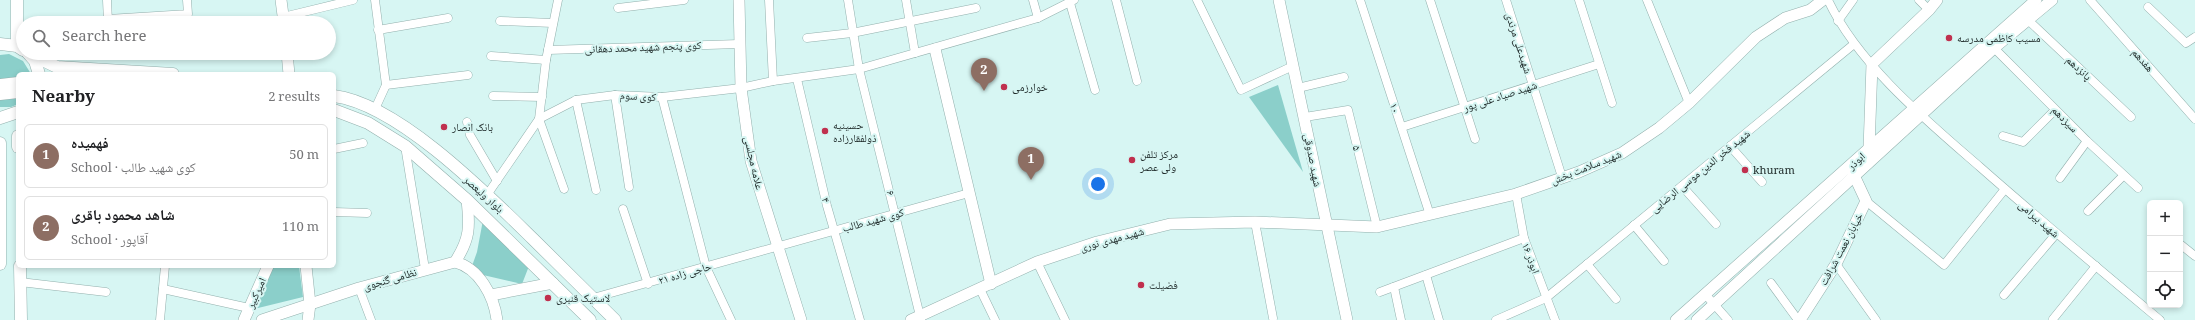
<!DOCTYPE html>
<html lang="en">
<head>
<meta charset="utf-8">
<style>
  :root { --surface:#fff; --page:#f2f2f2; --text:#202124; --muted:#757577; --line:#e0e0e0; --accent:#7c3aed }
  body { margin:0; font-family:Georgia,"Noto Naskh Arabic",serif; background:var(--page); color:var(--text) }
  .controls { position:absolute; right:12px; bottom:12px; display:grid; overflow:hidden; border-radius:6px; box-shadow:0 2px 6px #0003 }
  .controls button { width:36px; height:36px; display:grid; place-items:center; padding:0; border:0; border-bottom:1px solid var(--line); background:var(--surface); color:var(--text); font:20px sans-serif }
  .you { position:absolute; left:1098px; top:184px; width:14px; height:14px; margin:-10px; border:3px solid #fff; border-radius:50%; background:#1a73e8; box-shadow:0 0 0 6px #1a73e833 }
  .badge { display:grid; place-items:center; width:26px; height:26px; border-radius:50%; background:var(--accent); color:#fff; font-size:13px; font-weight:700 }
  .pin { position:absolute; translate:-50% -33px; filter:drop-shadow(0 1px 2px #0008) }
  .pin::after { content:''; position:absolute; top:21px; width:14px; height:12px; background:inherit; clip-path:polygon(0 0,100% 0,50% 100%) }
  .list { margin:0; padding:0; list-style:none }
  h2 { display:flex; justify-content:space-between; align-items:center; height:52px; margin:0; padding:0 16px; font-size:17px }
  h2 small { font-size:13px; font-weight:400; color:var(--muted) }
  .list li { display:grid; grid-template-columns:26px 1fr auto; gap:12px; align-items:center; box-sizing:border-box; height:64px; margin:0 8px 8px; padding:0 8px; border:1px solid var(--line); border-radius:6px }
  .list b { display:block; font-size:15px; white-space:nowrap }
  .list p { margin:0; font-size:13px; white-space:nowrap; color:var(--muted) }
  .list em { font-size:13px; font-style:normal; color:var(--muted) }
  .icon { flex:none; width:22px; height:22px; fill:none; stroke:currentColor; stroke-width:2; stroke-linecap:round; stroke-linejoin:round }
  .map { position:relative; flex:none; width:2195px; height:320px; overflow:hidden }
  .search { position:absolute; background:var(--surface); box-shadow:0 2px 6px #0003; left:16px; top:16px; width:320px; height:44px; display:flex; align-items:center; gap:10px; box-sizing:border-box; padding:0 14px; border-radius:22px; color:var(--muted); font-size:15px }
  .panel { position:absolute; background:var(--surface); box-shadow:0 2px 6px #0003; left:16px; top:72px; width:320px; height:196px; border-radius:6px }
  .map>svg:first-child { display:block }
</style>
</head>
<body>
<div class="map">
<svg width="2195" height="320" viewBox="0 0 2195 320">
  <rect width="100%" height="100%" fill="#d7f6f3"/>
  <g fill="#8bcfca">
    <polygon points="9,54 23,61 31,74 18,74 18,104 11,107 0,107 0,55"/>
    <polygon points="1278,85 1303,172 1249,97"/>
    <polygon points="483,220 529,266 522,284 483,275 472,266 477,252"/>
    <polygon points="274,266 299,266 303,297 254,309"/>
  </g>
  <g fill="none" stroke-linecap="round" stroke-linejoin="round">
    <defs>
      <g id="street">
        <polyline points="107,0 108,22"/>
        <polyline points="375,0 386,85 375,109"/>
        <polyline points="558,0 546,60 539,119 564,189"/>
        <polyline points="769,0 773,81"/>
        <polyline points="848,0 859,69 921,320"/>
        <polyline points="906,0 915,53"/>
        <polyline points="1033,0 1038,18"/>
        <polyline points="1116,0 1137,81"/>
        <polyline points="1197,0 1241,90 1293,66"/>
        <polyline points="1360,0 1430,215"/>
        <polyline points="1430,0 1475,139"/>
        <polyline points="1506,0 1562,177"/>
        <polyline points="1579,0 1612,103"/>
        <polyline points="1647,0 1689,103"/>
        <path d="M 1828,0 C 1858,64 1927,121 1980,167 C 2039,219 2099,269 2160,320"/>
        <polyline points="1919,0 1929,10"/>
        <polyline points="2090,0 2195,119"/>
        <polyline points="1070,3 1095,90"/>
        <polyline points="2148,7 2186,43 2195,37"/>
        <polyline points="618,8 684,0"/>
        <polyline points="108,19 188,14 187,0"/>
        <polyline points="2028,20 2131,117"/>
        <polyline points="500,21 553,23"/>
        <polyline points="1838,21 1853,0"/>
        <polyline points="275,23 283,17 353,0"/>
        <polyline points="378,30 448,18"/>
        <polyline points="807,38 852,33 976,8"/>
        <polyline points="1994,48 2087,141 2138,188"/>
        <polyline points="548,50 739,44"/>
        <polyline points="491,56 546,60"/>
        <polyline points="797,79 827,206 860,320"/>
        <polyline points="386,85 468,75"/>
        <polyline points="1298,88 1344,77"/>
        <polyline points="615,95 629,187"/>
        <polyline points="493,96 542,97"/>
        <polyline points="662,97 706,267 731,320"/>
        <polyline points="576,100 596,190"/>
        <polyline points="1305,117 1348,110 1377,227"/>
        <polyline points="467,122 470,135 497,181"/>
        <polyline points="1402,127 1599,64"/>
        <polyline points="2003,136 2023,142 2055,110"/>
        <polyline points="405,146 425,269"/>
        <polyline points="1730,146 1762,182"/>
        <polyline points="334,149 363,143"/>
        <polyline points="2060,178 2087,141"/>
        <polyline points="1682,186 1716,224"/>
        <polyline points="1516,194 1524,238 1555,320"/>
        <polyline points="487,195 539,119 576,100 615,95 662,97 741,88 773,81 859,69 1038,18 1074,0"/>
        <polyline points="1866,201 1944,265 2005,189"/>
        <polyline points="623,209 648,284"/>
        <polyline points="2088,211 2123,176"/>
        <polyline points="334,212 367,213"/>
        <polyline points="1255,222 1273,318"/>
        <polyline points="1634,225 1664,261"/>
        <polyline points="2180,244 2195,256"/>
        <polyline points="1037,262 1065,320"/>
        <polyline points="1587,264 1616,299"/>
        <polyline points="1836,264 1876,320"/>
        <polyline points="1426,275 1439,320"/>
        <polyline points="20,282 106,292"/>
        <polyline points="1771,283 1798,320"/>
        <polyline points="1394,287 1401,320"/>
        <polyline points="359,288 371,320"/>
        <polyline points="163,289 249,308"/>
        <polyline points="980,289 995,320"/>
        <polyline points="1380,292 1524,238"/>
        <polyline points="1705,294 1728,320"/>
        <polyline points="2004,295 2056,234"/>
        <polyline points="593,298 969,193"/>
        <polyline points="2053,319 2096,266"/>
        <polyline points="160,320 165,266"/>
        <polyline points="1496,320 1546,298 1854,44"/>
      </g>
      <g id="secondary">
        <polyline points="281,0 284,23"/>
        <polyline points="739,0 741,88 751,161 801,320"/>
        <polyline points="1279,0 1347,320"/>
        <polyline points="935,49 991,284"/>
        <polyline points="287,53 289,74"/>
        <polyline points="1869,149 1872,64 1929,10 1937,0"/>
        <path d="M 455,262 C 479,268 494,296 497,320"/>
        <polyline points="306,266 310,304 308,320"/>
        <polyline points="491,295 553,283"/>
        <polyline points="244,320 268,266"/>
        <path d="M 262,320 L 359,288 L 455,262 C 470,239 470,227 467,200"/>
        <polyline points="911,320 1037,262 1097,242 1170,224 1255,222 1377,227 1516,194 1579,172 1622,153 1659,128 1689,103 1756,37 1785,18 1810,10 1823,0"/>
        <polyline points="1676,320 2036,0"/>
        <polyline points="1697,320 1994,48 2052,0"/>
        <polyline points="1800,320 1836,264 1866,201 1852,171"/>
      </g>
      <g id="primary">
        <polyline points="17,0 17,46"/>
        <polyline points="0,44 17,46 23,50"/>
        <polyline points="28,53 57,67 173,74"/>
        <polyline points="28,53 35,61 39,74"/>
        <polyline points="0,85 18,83"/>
        <polyline points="0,94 18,92"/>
        <path d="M 334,96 C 398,104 487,194 533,239 C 560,266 588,293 615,320"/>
        <polyline points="334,110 368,123 405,146 467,200 590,320"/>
        <polyline points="0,118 18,112"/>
        <polyline points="18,136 18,147"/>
        <polyline points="0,143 0,264"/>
        <polyline points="20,266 21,320"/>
      </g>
    </defs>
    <use href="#street" stroke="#93b0ad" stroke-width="9"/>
    <use href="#secondary" stroke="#93b0ad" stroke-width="12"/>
    <use href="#primary" stroke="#93b0ad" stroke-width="13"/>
    <use href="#street" stroke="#fff" stroke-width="8"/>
    <use href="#secondary" stroke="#fff" stroke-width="11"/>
    <use href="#primary" stroke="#fff" stroke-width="12"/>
  </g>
  <g fill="#c0304e" stroke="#d7f6f3" stroke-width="1.5">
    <circle cx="1949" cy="38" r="4"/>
    <circle cx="1004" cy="87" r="4"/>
    <circle cx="444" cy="127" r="4"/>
    <circle cx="825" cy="131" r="4"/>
    <circle cx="1132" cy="160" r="4"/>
    <circle cx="1745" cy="170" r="4"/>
    <circle cx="1141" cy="285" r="4"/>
    <circle cx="548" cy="298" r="4"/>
  </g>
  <g text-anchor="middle" stroke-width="4" stroke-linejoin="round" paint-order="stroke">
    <g font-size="11" fill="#222e2d" stroke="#d7f6f3" text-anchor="start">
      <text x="1957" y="42">مسیب کاظمی مدرسه</text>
      <text x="1012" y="91">خوارزمی</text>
      <text x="833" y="129">حسینیه<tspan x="833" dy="13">ذولفقارزاده</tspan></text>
      <text x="452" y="131">بانک انصار</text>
      <text x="1140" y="158">مرکز تلفن<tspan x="1140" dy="13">ولی عصر</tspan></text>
      <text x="1753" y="174">khuram</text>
      <text x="1149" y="289">فضیلت</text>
      <text x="556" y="302">لاستیک قنبری</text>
    </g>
    <g font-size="11" fill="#222e2d" stroke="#d7f6f3">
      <text transform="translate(1519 43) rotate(72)" y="4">شهیدعلی مرندی</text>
      <text transform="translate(643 47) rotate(-2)" y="4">کوی پنجم شهید محمد دهقانی</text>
      <text transform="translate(2143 60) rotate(49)" y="4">هفدهم</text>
      <text transform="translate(2079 68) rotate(43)" y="4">پانزدهم</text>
      <text transform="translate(638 96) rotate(3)" y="4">کوی سوم</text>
      <text transform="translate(1500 96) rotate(-18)" y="4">شهید صیاد علی پور</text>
      <text transform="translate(1395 108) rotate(72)" y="4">۱۰</text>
      <text transform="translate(2065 119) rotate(45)" y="4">سیزدهم</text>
      <text transform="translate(1357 148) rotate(76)" y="4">۵</text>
      <text transform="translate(1313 160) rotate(79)" y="4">شهید صدوقی</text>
      <text transform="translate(1856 161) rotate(-43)" y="4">ابوذر</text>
      <text transform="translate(754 163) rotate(77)" y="4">علامه مجلسی</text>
      <text transform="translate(1586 167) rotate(-22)" y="4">شهید سلامت بخش</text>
      <text transform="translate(1700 171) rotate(-39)" y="4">شهید فخر الدین موسی الرضایی</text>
      <text transform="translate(891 193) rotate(76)" y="4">۶</text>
      <text transform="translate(484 194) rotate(42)" y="4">بلوار ولیعصر</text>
      <text transform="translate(826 200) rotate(76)" y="4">۴</text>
      <text transform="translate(2039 219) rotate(41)" y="4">شهید بیرامی</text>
      <text transform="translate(873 220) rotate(-15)" y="4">کوی شهید طالب</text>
      <text transform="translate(1112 239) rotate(-15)" y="4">شهید مهدی نوری</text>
      <text transform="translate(1841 249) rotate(-62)" y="4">خیابان نعمت شرافت</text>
      <text transform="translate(1531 258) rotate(70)" y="4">۱۶ ابوذر</text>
      <text transform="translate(685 273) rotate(-16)" y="4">۲۱ حاجی زاده</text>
      <text transform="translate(390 279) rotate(-16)" y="4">نظامی گنجوی</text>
      <text transform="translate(256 293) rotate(-66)" y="4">امیرکبیر</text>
    </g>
  </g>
</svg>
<div class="controls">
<button>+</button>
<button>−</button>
<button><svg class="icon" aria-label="locate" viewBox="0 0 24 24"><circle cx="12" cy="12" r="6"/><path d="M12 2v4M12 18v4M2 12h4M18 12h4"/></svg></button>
</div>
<div class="you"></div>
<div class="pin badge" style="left:1031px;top:180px;background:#8d6e63">1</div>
<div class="pin badge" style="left:984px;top:91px;background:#8d6e63">2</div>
<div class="search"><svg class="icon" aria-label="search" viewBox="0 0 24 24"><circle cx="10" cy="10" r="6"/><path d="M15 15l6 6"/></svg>Search here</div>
<section class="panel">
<h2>Nearby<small>2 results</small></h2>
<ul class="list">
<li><span class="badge" style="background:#8d6e63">1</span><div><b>فهمیده</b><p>School · کوی شهید طالب</p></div><em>50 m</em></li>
<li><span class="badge" style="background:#8d6e63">2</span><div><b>شاهد محمود باقری</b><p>School · آقاپور</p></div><em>110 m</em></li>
</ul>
</section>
</div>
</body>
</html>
